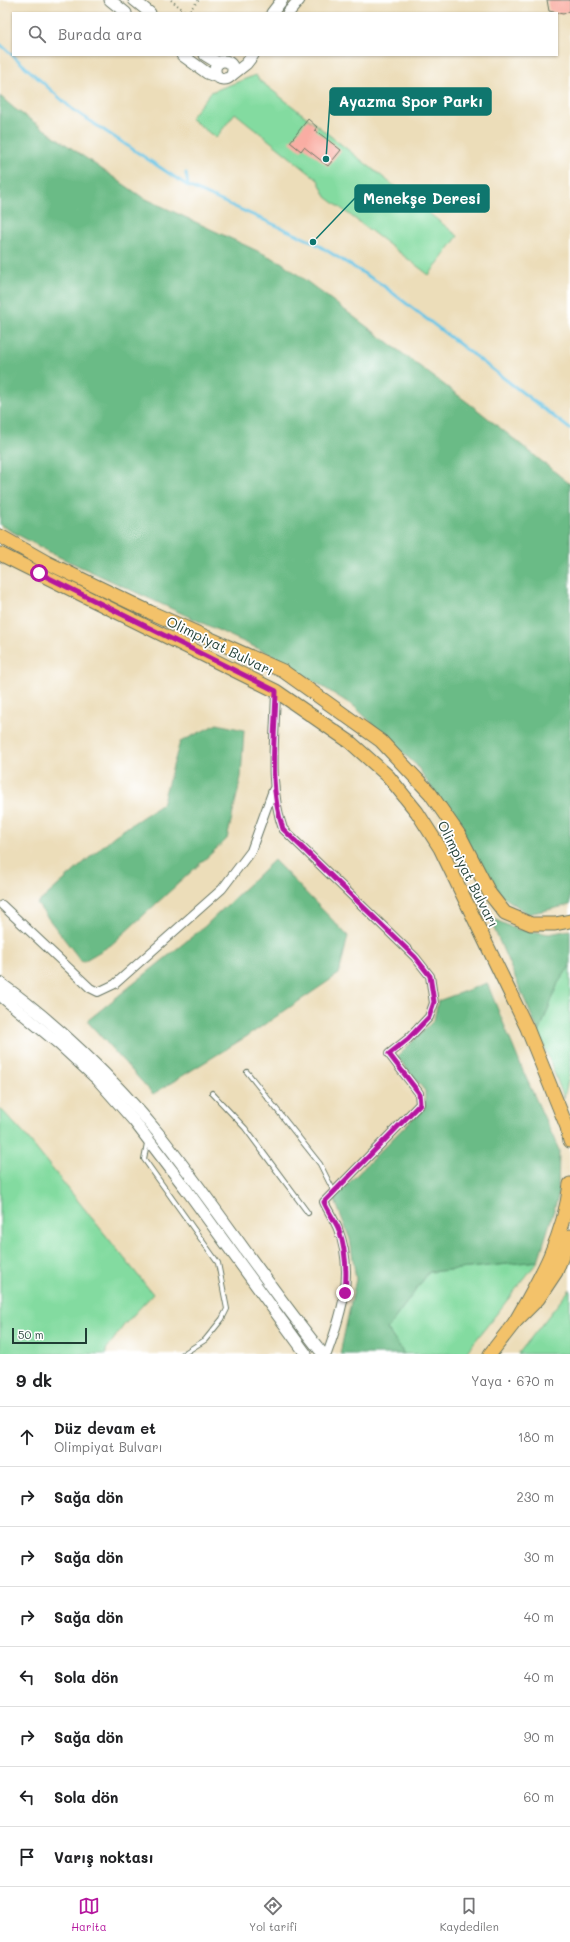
<!DOCTYPE html>
<html lang="tr">
<head>
<meta charset="utf-8">
<style>
  :root { --surface:#fff; --page:#f2f2f2; --text:#202124; --muted:#757577; --line:#e0e0e0; --accent:#b5179e }
  body { margin:0; font-family:Mali,sans-serif; background:var(--page); color:var(--text) }
  .scale { position:absolute; left:12px; bottom:10px; width:75px; box-sizing:border-box; padding-left:4px; border:2px solid #1f3d34; border-top:0; font-size:11px; line-height:14px; white-space:nowrap; color:#1f3d34; -webkit-text-stroke:3px #fff; paint-order:stroke }
  .stop { position:absolute; width:12px; height:12px; margin:-9px; border:3px solid #b5179e; border-radius:50%; background:#fff }
  .stop.end { background:#b5179e; border-color:#fff; box-shadow:0 1px 4px #0008 }
  .list { margin:0; padding:0; list-style:none }
  h2 { display:flex; justify-content:space-between; align-items:center; height:52px; margin:0; padding:0 16px; font-size:17px }
  h2 small { font-size:13px; font-weight:400; color:var(--muted) }
  .list li { display:grid; grid-template-columns:26px 1fr auto; gap:12px; align-items:center; box-sizing:border-box; height:60px; padding:0 16px; border-top:1px solid var(--line) }
  .list b { display:block; font-size:15px; white-space:nowrap }
  .list p { margin:0; font-size:13px; white-space:nowrap; color:var(--muted) }
  .list em { font-size:13px; font-style:normal; color:var(--muted) }
  .icon { flex:none; width:22px; height:22px; fill:none; stroke:currentColor; stroke-width:2; stroke-linecap:round; stroke-linejoin:round }
  .map { position:relative; flex:none; width:570px; height:1354px; overflow:hidden }
  .search { position:absolute; background:var(--surface); box-shadow:0 1px 3px #0004; left:12px; right:12px; top:12px; height:44px; display:flex; align-items:center; gap:10px; box-sizing:border-box; padding:0 14px; border-radius:0px; color:var(--muted); font-size:15px }
  .sheet { height:532px; background:var(--surface) }
  nav { display:flex; justify-content:space-around; align-items:center; box-sizing:border-box; height:56px; border-top:1px solid var(--line); background:var(--surface); font-size:11px; color:var(--muted) }
  nav a { display:grid; justify-items:center; gap:2px }
  nav .on { color:var(--accent) }
  .map>svg:first-child { display:block }
</style>
</head>
<body>
<div class="map">
<svg width="570" height="1354" viewBox="0 0 570 1354">
  <rect width="100%" height="100%" fill="#fff"/>
  <filter id="ink" filterUnits="userSpaceOnUse"><feTurbulence type="fractalNoise" baseFrequency=".025" numOctaves="2"/><feDisplacementMap in="SourceGraphic" scale="8" xChannelSelector="R" yChannelSelector="G"/><feConvolveMatrix kernelMatrix="1 2 1 2 8 2 1 2 1" color-interpolation-filters="sRGB"/></filter>
  <filter id="wash" filterUnits="userSpaceOnUse"><feTurbulence type="fractalNoise" baseFrequency=".012" numOctaves="4" result="noise"/><feDisplacementMap in="SourceGraphic" scale="16" xChannelSelector="R" yChannelSelector="G"/><feGaussianBlur stdDeviation="0.9" result="paint"/><feColorMatrix in="noise" values="0 0 0 0 0 0 0 0 0 0 0 0 0 0 0 0 0 1.4 0 .05"/><feComposite in="paint" operator="in"/></filter>
  <g filter="url(#wash)">
    <rect width="100%" height="100%" fill="#ecddb9"/>
    <g fill="#83dba0" stroke="#518c6a">
      <polygon points="256,75 259,80 458,236 429,275 326,197 318,180 235,113 216,138 190,118 211,92"/>
      <polygon points="570,966 570,1071 564,1098 539,1033 558,983"/>
      <polygon points="0,1108 25,1135 153,1294 124,1325 106,1350 106,1354 0,1354"/>
      <polygon points="538,1261 465,1354 404,1354 387,1329 429,1272"/>
      <polygon points="570,1289 570,1354 518,1354"/>
    </g>
    <g fill="#6abb86" stroke="#447c5d">
      <polygon points="0,96 15,109 142,197 281,262 479,411 570,484 570,905 528,914 501,895 417,766 355,707 272,655 55,555 0,525"/>
      <polygon points="217,724 244,730 241,777 227,839 111,945 82,962 37,904 114,836 162,804 180,742"/>
      <polygon points="274,860 348,936 339,974 249,1035 153,1094 87,1021 204,927"/>
      <polygon points="489,917 516,929 549,934 570,930 570,966 558,983 539,1033"/>
      <polygon points="487,983 523,1071 559,1150 558,1197 538,1261 429,1272 387,1329 404,1354 340,1354 356,1279 350,1239 334,1198 425,1106 425,1091 397,1057 434,1020 438,1001"/>
    </g>
    <g fill="none" stroke-linecap="round" stroke-linejoin="round">
      <g stroke="#68c5e6" stroke-width="3">
        <polyline points="0,44 72,109 188,186 313,242 381,284 570,429"/>
        <polyline points="186,173 188,185"/>
      </g>
    </g>
    <g id="blocks">
      <g fill="#f9ada3">
        <polygon points="547,0 570,0 570,11 563,14 549,11"/>
        <polygon points="308,119 317,127 315,130 341,150 328,166 304,147 301,151 290,142"/>
      </g>
    </g>
  </g>
  <g filter="url(#ink)">
    <use href="#blocks" fill-opacity="0" stroke="#677563" stroke-width="1"/>
    <g fill="none" stroke-linecap="round" stroke-linejoin="round">
      <defs>
        <g id="service">
          <polyline points="247,1072 320,1164 334,1192"/>
          <polyline points="212,1093 245,1128 308,1213"/>
          <polyline points="147,1143 144,1159 218,1263 227,1309 222,1319 205,1340 183,1354"/>
        </g>
        <g id="minor">
          <path d="M 276,691 C 275,737 268,786 283,829 L 415,957 L 430,976 L 434,1003 L 429,1017 L 408,1039 L 389,1054 L 419,1093 L 420,1104 L 324,1202 C 328,1211 334,1219 338,1229 C 355,1272 342,1313 327,1354"/>
          <polyline points="2,905 90,988 98,992 115,984 222,889 251,851 273,790"/>
        </g>
        <g id="tertiary">
          <polyline points="110,0 126,13"/>
          <polyline points="134,0 150,13"/>
          <polyline points="272,13 282,0"/>
          <polyline points="288,13 299,0"/>
          <polyline points="182,55 207,73 220,78"/>
          <polyline points="205,55 218,63"/>
          <circle cx="224" cy="70" r="9"/>
          <polyline points="232,75 246,64 253,55"/>
          <path d="M 0,983 C 56,1023 115,1080 158,1133 C 215,1205 265,1282 323,1354"/>
          <polyline points="0,995 58,1043 98,1080 134,1121 186,1189 306,1354"/>
        </g>
        <g id="primary">
          <polyline points="0,536 46,562 150,612 283,671 381,741 430,793 460,836 490,894 505,913 531,924 555,924 570,921"/>
          <polyline points="0,554 276,691 350,742 388,776 417,812 440,848 527,1028 567,1127 570,1141"/>
          <path d="M 515,1322 C 541,1277 564,1236 570,1184"/>
          <polyline points="490,1354 515,1322 538,1299 556,1272 570,1236"/>
        </g>
      </defs>
      <use href="#service" stroke="#677563" stroke-width="6"/>
      <use href="#minor" stroke="#677563" stroke-width="10"/>
      <use href="#tertiary" stroke="#677563" stroke-width="13"/>
      <use href="#primary" stroke="#677563" stroke-width="15"/>
      <g stroke="#677563" stroke-width="2" stroke-dasharray="1 3" stroke-linecap="butt">
        <polyline points="171,0 187,13"/>
        <polyline points="187,13 199,0"/>
      </g>
      <use href="#service" stroke="#fff" stroke-width="4"/>
      <use href="#minor" stroke="#fff" stroke-width="8"/>
      <use href="#tertiary" stroke="#fff" stroke-width="11"/>
      <use href="#primary" stroke="#f3c26a" stroke-width="13"/>
    </g>
  </g>
  <g fill="none" stroke-linecap="round" stroke-linejoin="round" filter="url(#ink)">
    <path stroke="#b5179e" stroke-width="5" d="M 39,573 L 276,691 C 275,737 268,786 283,829 L 415,957 L 430,976 L 434,1002 L 429,1017 L 408,1039 L 389,1054 L 419,1093 L 420,1104 L 324,1202 C 328,1212 335,1220 339,1230 C 346,1250 347,1272 345,1293"/>
  </g>
  <g text-anchor="middle" stroke-width="3.5" stroke-linejoin="round" paint-order="stroke">
    <g font-size="14" fill="#1f3d34" stroke="#fff">
      <text transform="translate(220 646) rotate(26)" y="5">Olimpiyat Bulvarı</text>
      <text transform="translate(468 874) rotate(63)" y="5">Olimpiyat Bulvarı</text>
    </g>
  </g>
  <path fill="none" stroke="#0f766e" stroke-width="1.5" d="M326 159L330 101M313 242L355 198"/>
  <g fill="#0f766e" stroke="#fff" stroke-width="1.5">
    <circle cx="326" cy="159" r="4"/>
    <circle cx="313" cy="242" r="4"/>
  </g>
  <g fill="#0f766e" stroke="#0f766e" stroke-width="1.5">
    <rect x="330" y="88" width="161" height="27" rx="4"/>
    <rect x="355" y="185" width="134" height="27" rx="4"/>
  </g>
  <g font-size="15" text-anchor="middle" font-weight="bold" fill="#fff">
    <text x="411" y="107">Ayazma Spor Parkı</text>
    <text x="422" y="204">Menekşe Deresi</text>
  </g>
</svg>
<div class="scale">50 m</div>
<div class="stop" style="left:39px;top:573px"></div>
<div class="stop end" style="left:345px;top:1293px"></div>
<div class="search"><svg class="icon" aria-label="search" viewBox="0 0 24 24"><circle cx="10" cy="10" r="6"/><path d="M15 15l6 6"/></svg>Burada ara</div>
</div>
<section class="sheet">
<h2>9 dk<small>Yaya · 670 m</small></h2>
<ul class="list">
<li><svg class="icon" aria-label="ahead" viewBox="0 0 24 24"><path d="M12 20V5M6 11l6-6 6 6"/></svg><div><b>Düz devam et</b><p>Olimpiyat Bulvarı</p></div><em>180 m</em></li>
<li><svg class="icon" aria-label="right" viewBox="0 0 24 24"><path d="M7 20v-9h11M14 6l5 5-5 5"/></svg><div><b>Sağa dön</b></div><em>230 m</em></li>
<li><svg class="icon" aria-label="right" viewBox="0 0 24 24"><path d="M7 20v-9h11M14 6l5 5-5 5"/></svg><div><b>Sağa dön</b></div><em>30 m</em></li>
<li><svg class="icon" aria-label="right" viewBox="0 0 24 24"><path d="M7 20v-9h11M14 6l5 5-5 5"/></svg><div><b>Sağa dön</b></div><em>40 m</em></li>
<li><svg class="icon" aria-label="left" viewBox="0 0 24 24"><path d="M17 20v-9H6M10 6l-5 5 5 5"/></svg><div><b>Sola dön</b></div><em>40 m</em></li>
<li><svg class="icon" aria-label="right" viewBox="0 0 24 24"><path d="M7 20v-9h11M14 6l5 5-5 5"/></svg><div><b>Sağa dön</b></div><em>90 m</em></li>
<li><svg class="icon" aria-label="left" viewBox="0 0 24 24"><path d="M17 20v-9H6M10 6l-5 5 5 5"/></svg><div><b>Sola dön</b></div><em>60 m</em></li>
<li><svg class="icon" aria-label="arrive" viewBox="0 0 24 24"><path d="M6 21V4h12l-3 4 3 4H6"/></svg><div><b>Varış noktası</b></div></li>
</ul>
</section>
<nav>
<a class="on"><svg class="icon" aria-label="map" viewBox="0 0 24 24"><path d="M3 6l6-2 6 2 6-2v14l-6 2-6-2-6 2zM9 4v14M15 6v14"/></svg>Harita</a>
<a><svg class="icon" aria-label="directions" viewBox="0 0 24 24"><path d="M12 3l9 9-9 9-9-9zM9 14v-3h6M13 9l2 2-2 2"/></svg>Yol tarifi</a>
<a><svg class="icon" aria-label="saved" viewBox="0 0 24 24"><path d="M7 4h10v16l-5-4-5 4z"/></svg>Kaydedilen</a>
</nav>
</body>
</html>
